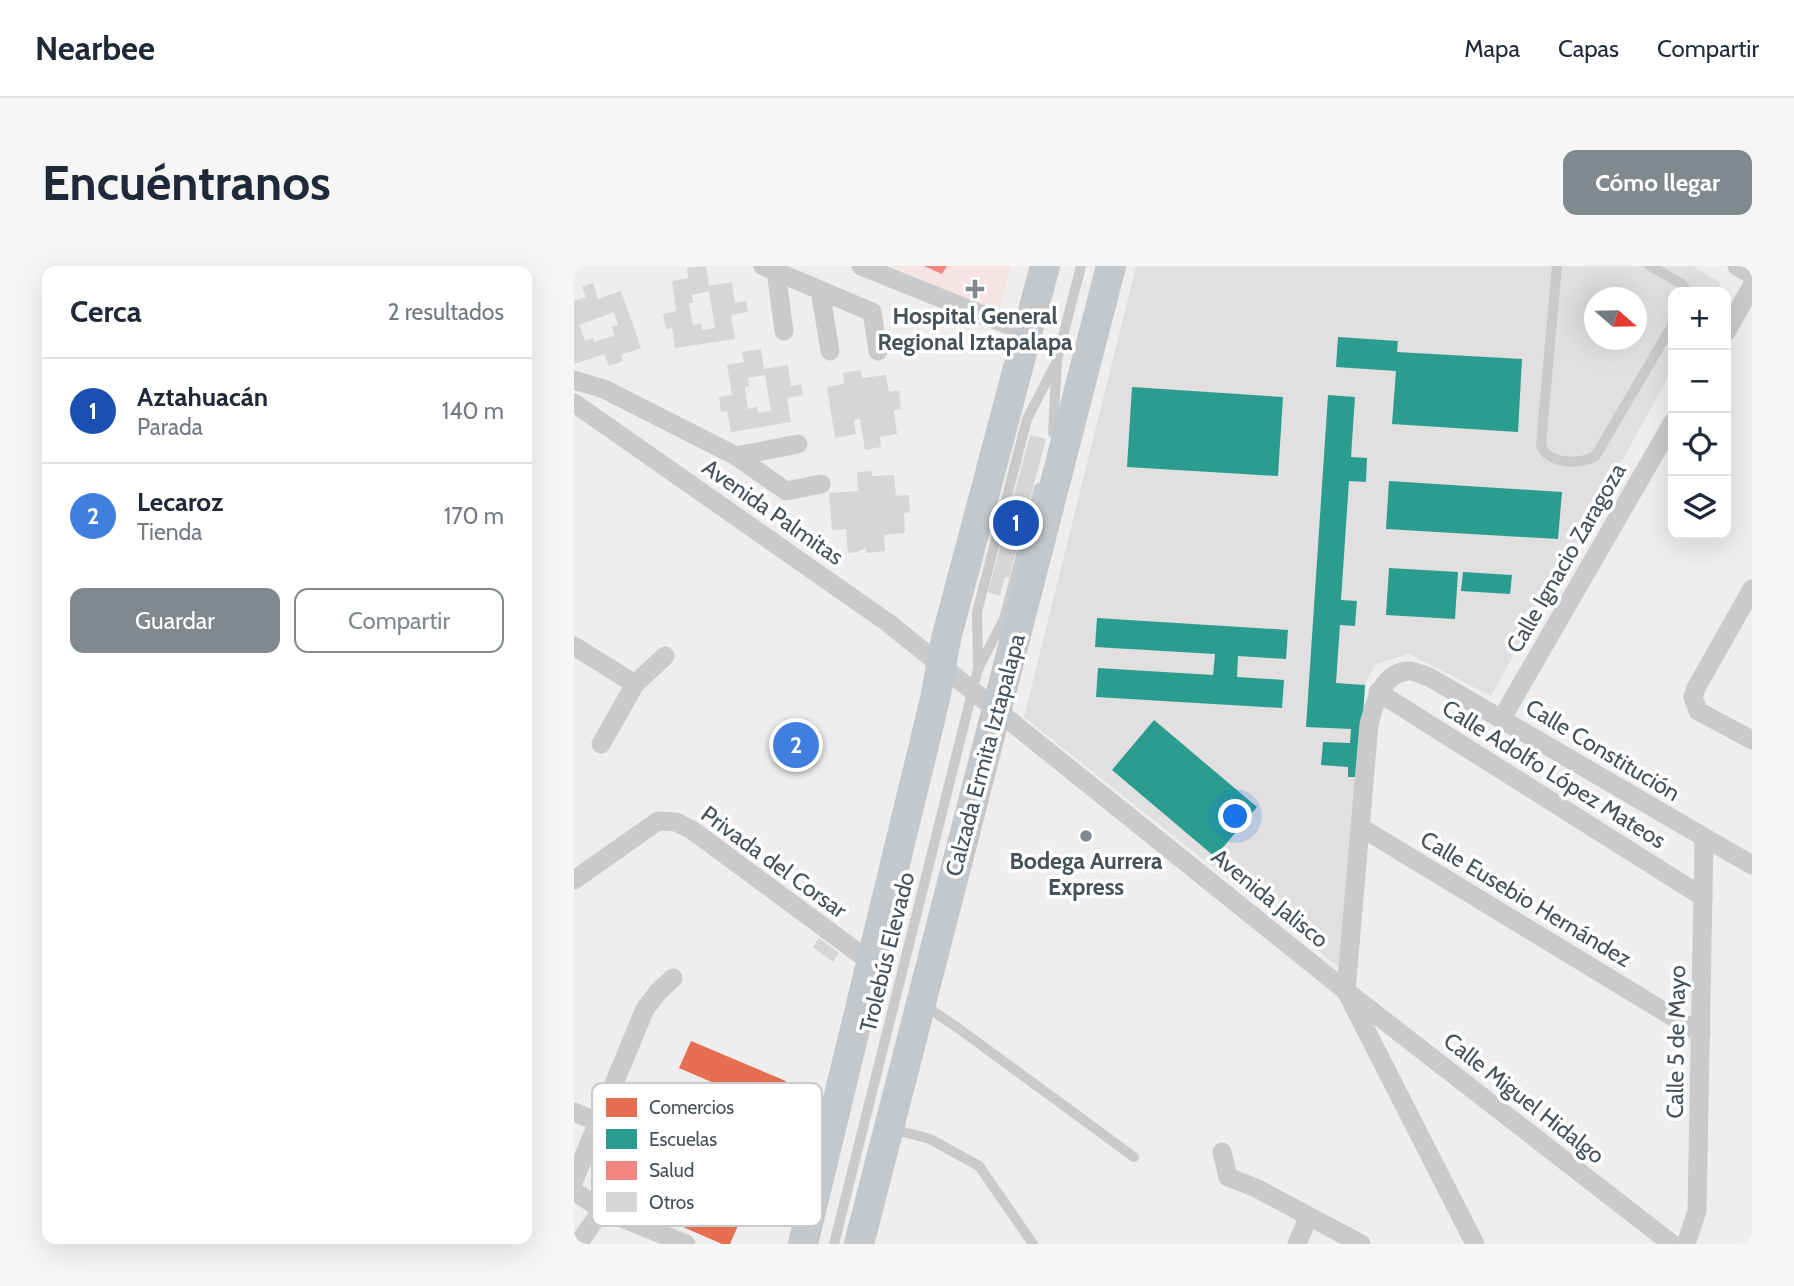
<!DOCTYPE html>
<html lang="es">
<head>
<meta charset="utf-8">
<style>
  :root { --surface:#fff; --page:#f6f6f7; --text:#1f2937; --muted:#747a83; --line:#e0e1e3; --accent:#80898e }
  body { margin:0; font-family:Cabin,sans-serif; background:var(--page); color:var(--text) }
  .controls { position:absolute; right:21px; top:21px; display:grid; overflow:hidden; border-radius:14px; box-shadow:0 7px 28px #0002 }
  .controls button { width:63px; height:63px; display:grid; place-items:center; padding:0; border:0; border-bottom:2px solid var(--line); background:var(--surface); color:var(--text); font:35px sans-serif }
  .compass { position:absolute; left:1010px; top:21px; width:63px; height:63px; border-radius:50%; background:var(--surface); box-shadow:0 7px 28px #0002; rotate:110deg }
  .you { position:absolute; left:662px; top:551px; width:24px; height:24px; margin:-18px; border:5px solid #fff; border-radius:50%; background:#1a73e8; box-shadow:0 0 0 10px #1a73e833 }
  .badge { display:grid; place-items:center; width:46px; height:46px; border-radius:50%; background:var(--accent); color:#fff; font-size:23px; font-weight:700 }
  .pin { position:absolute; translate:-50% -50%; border:4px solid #fff; box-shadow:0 2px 7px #0006 }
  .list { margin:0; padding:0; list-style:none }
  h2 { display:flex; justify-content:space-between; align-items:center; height:91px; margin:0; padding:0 28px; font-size:30px }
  h2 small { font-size:23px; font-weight:400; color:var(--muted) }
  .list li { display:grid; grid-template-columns:46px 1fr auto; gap:21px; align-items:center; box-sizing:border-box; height:105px; padding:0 28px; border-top:2px solid var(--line) }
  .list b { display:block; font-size:26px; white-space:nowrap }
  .list p { margin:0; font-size:23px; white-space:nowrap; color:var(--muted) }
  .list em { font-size:23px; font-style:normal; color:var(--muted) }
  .actions { display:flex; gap:14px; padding:21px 28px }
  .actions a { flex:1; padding:16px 0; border:2px solid var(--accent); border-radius:14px; text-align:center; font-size:24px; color:var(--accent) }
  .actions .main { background:var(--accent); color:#fff }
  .icon { flex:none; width:38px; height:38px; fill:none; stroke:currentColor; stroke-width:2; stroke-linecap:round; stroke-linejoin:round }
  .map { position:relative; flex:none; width:1178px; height:978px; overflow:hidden; border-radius:14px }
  header { display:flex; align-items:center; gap:42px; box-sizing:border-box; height:98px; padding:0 35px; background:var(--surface); border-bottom:2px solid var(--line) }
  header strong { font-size:33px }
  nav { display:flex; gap:38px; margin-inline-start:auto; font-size:24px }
  .intro { display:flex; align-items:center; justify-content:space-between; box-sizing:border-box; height:168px; padding:0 42px }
  h1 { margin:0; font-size:49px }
  .button { padding:18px 32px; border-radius:14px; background:var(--accent); color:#fff; font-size:24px; font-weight:700 }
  main { display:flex; gap:42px; padding:0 42px }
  aside { flex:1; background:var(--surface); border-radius:14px; box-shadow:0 7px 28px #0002 }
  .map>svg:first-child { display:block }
</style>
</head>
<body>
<header>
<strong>Nearbee</strong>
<nav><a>Mapa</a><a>Capas</a><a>Compartir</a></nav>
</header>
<div class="intro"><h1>Encuéntranos</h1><a class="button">Cómo llegar</a></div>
<main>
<aside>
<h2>Cerca<small>2 resultados</small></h2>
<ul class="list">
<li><span class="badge" style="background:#1a4fb4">1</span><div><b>Aztahuacán</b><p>Parada</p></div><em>140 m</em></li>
<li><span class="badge" style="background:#3f7fe0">2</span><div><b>Lecaroz</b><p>Tienda</p></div><em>170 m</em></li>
</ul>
<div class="actions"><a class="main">Guardar</a><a>Compartir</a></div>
</aside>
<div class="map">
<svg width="1178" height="978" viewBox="0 0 1178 978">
  <rect width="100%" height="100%" fill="#efeeee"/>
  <path fill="#e1dfe0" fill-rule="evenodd" d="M 562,0 L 1118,0 L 1147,17 L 1142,26 L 1099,26 L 1099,103 L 917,430 L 835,388 L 802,398 L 792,415 L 781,565 L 767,703 L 450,451 ZM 1020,32 L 1062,32 L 1062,74 L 1020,74 Z"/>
  <polygon fill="#f6e4e4" points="316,0 437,0 425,46"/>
  <g fill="#e76f51">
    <polygon points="117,775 212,815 200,843 105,802"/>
    <polygon points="94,826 202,873 156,978 148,978 47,934"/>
  </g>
  <g fill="#2a9d8f">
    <polygon points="764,71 824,75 823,86 948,93 944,166 818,158 822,105 762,101"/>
    <polygon points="558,121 709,131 704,210 553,201"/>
    <polygon points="754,129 781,131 777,191 793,192 792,216 775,215 767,334 783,335 781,360 766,359 762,417 791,419 785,511 774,511 774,501 747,499 749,476 776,477 777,463 732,461"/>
    <polygon points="815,215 988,226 984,273 812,263"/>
    <polygon points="815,302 884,306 881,353 812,349"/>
    <polygon points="889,306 938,309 936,328 887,325"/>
    <polygon points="523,352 714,364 712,393 664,390 663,411 710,414 708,442 522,431 524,402 639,409 641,388 521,381"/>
    <polygon points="580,454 683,541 641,591 538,504"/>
  </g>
  <polygon fill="#f28482" points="350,0 373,0 368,8"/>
  <g fill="#d5d6d7" fill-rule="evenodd">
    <path d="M 132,0 L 135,20 L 158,16 L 161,37 L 172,35 L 174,46 L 157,49 L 161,73 L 101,82 L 98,62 L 92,63 L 89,48 L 102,45 L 98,15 L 114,12 L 113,2 ZM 135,25 L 141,62 L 128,64 L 127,58 L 119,59 L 115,37 L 119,37 L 118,29 Z"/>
    <path d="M 19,17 L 24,33 L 47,25 L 67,82 L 47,89 L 49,95 L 35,100 L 30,88 L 1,98 L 0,94 L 0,35 L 12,31 L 8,21 ZM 40,46 L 44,59 L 38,61 L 41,69 L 20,76 L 19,72 L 11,75 L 5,59 Z"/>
    <path d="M 187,83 L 190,103 L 214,99 L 217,120 L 227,118 L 229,129 L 213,132 L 217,156 L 157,166 L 153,145 L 147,146 L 145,131 L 158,129 L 153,99 L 170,96 L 168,86 ZM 191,109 L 197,145 L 184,147 L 183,141 L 174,143 L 171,121 L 175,120 L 174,112 Z"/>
    <polygon points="287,104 288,112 312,109 315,126 325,124 327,143 320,144 323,168 306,171 307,181 291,184 286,153 280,154 282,168 261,172 253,121 270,118 269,107"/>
    <polygon points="456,169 472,173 435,312 431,311 426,330 414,326"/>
    <polygon points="298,205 298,210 320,209 322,230 335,229 336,246 330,247 331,267 310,269 311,285 293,287 291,282 283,286 274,287 272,263 258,264 255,227 284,225 283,206"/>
    <polygon points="245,672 265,687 259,696 239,681"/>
  </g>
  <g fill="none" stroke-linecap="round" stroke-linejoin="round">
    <g stroke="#c8cacc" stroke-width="10">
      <path d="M 983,0 L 967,178 C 971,198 1008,200 1022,189 L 1099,58"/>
      <polyline points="1076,0 1108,18 1113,26"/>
      <polyline points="479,167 483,94 507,0"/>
      <polyline points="404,402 403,346 453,153 482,97"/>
      <polyline points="404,403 430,353 465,222"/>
      <polyline points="350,739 384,762 560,891"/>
      <polyline points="318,863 356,873 405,900 459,978"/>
    </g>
    <g stroke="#c8cacc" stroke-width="19">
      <polyline points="189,0 298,46 304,85"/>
      <polyline points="287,0 454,67"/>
      <polyline points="1163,0 1178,9"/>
      <polyline points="202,5 210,65"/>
      <polyline points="246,24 256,85"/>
      <polyline points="1152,66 1178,20"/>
      <polyline points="0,114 30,123 162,190 212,225 247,218"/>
      <polyline points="0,137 313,356 772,725 901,978"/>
      <polyline points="162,190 224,178"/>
      <polyline points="1178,323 1122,422 1119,431 1124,445 1178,474"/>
      <polyline points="0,380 61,418"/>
      <polyline points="804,426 1129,631"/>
      <polyline points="928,452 1099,156"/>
      <polyline points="27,478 61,418 91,390"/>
      <polyline points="788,562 1127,768"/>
      <polyline points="0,614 84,555 102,556 118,564 298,697"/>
      <polyline points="0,846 24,856"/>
      <polyline points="648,886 654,911 682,922 787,978"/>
      <polyline points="0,914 71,743 84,726 99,712"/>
      <polyline points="0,925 28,944 112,978"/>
      <polyline points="4,978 28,944"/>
      <polyline points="723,978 734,952"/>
      <path d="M 1098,978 L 772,725 L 795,458 C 801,437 807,408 833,405 C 839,404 849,409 855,411 L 1178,599"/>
      <polyline points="1112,978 1123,945 1130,573"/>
    </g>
    <g stroke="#c4c8cb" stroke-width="30">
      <polyline points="229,978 361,433 372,373 471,0"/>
      <polyline points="285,978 537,0"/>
    </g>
    <polyline stroke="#c8cacc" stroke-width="10" points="260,978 404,403"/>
  </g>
  <g fill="#80898e" stroke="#fff" stroke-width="2.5">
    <path d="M397.5 12.5h7v7h7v7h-7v7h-7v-7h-7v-7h7z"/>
    <circle cx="512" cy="570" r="7"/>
  </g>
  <g text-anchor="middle" stroke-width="7" stroke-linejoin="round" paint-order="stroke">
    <g font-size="23" font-weight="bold" fill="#45525a" stroke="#fff">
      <text x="401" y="58">Hospital General<tspan x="401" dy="26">Regional Iztapalapa</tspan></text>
      <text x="512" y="603">Bodega Aurrera<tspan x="512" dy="26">Express</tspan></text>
    </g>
    <g font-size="23" fill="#45525a" stroke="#fff">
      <text transform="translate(199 246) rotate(35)" y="8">Avenida Palmitas</text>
      <text transform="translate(992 292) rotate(-60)" y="8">Calle Ignacio Zaragoza</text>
      <text transform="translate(1029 484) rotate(31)" y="8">Calle Constitución</text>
      <text transform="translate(411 489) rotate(-75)" y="8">Calzada Ermita Iztapalapa</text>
      <text transform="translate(980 508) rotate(32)" y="8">Calle Adolfo López Mateos</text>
      <text transform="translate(200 596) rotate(36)" y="8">Privada del Corsar</text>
      <text transform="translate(696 632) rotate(39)" y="8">Avenida Jalisco</text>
      <text transform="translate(952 633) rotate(31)" y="8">Calle Eusebio Hernández</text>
      <text transform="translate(313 686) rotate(-76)" y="8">Trolebús Elevado</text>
      <text transform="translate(1102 776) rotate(-89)" y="8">Calle 5 de Mayo</text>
      <text transform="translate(950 832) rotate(38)" y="8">Calle Miguel Hidalgo</text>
    </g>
  </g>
  <rect x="18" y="817" width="230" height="143" rx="10" fill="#fff" stroke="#c7cbce" stroke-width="2"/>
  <rect x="32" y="832" width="31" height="19" fill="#e76f51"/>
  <rect x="32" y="863" width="31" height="20" fill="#2a9d8f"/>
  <rect x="32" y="895" width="31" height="19" fill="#f28482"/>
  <rect x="32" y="926" width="31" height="20" fill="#d5d6d7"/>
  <g font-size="19" fill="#45525a">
    <text x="75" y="848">Comercios</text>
    <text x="75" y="880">Escuelas</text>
    <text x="75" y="911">Salud</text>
    <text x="75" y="943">Otros</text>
  </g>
</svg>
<div class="controls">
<button>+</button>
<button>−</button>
<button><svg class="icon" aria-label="locate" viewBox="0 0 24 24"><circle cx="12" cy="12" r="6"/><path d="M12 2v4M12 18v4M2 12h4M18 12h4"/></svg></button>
<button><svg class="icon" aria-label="layers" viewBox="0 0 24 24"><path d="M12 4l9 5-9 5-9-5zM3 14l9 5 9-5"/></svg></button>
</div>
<svg class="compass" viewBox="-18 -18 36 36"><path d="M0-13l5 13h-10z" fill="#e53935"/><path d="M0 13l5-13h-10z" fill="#747a83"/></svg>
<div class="you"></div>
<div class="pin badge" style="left:442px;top:257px;background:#1a4fb4">1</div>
<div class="pin badge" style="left:222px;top:479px;background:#3f7fe0">2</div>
</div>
</main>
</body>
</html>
